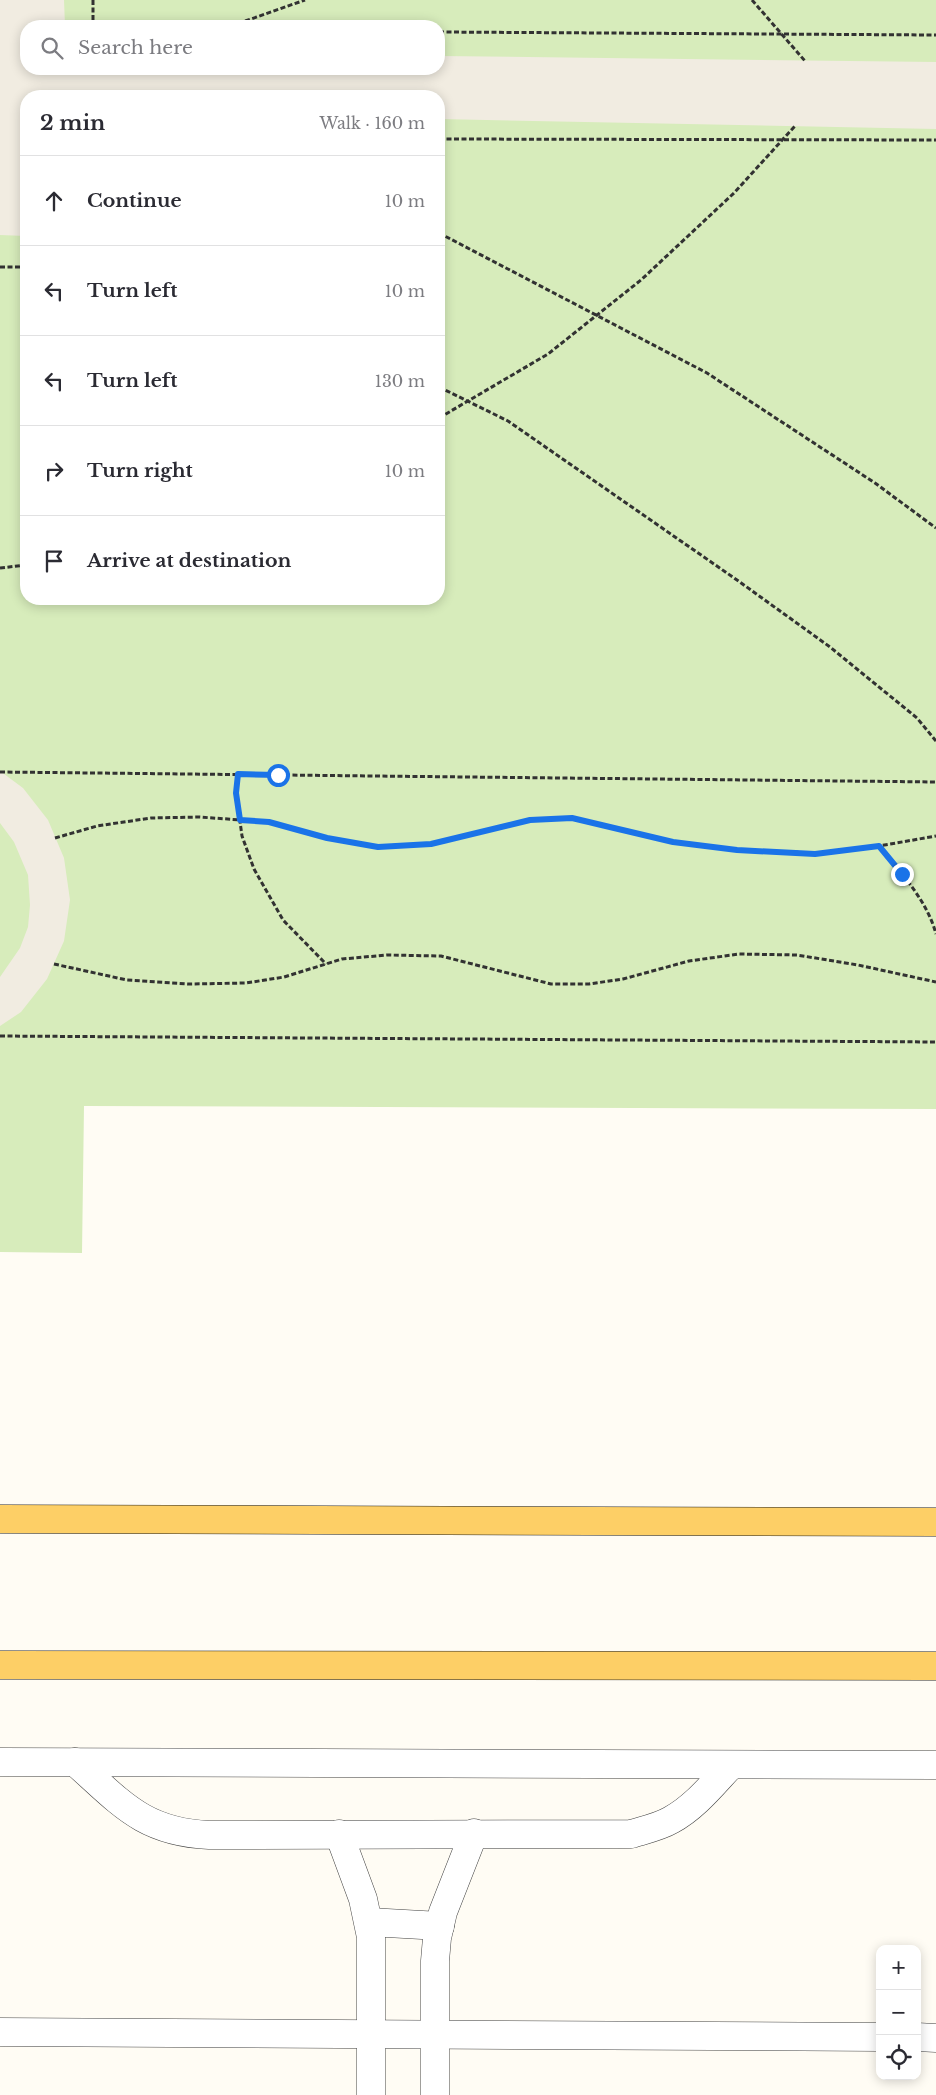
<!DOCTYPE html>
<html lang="en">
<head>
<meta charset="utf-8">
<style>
  :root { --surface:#fff; --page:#f7f7f7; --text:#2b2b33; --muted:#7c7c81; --line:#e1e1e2 }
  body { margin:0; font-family:"Libre Baskerville",serif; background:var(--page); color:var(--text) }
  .controls { position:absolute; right:15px; bottom:15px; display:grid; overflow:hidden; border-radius:10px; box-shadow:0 2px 12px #0003 }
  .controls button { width:45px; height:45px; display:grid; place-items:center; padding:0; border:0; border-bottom:1px solid var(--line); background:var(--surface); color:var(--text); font:25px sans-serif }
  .stop { position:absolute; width:15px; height:15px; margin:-11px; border:4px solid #1a73e8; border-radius:50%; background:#fff }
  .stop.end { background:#1a73e8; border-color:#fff; box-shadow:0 1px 5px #0008 }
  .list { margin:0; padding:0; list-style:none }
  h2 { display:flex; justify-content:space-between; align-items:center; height:65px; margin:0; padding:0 20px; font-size:21px }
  h2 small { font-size:16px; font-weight:400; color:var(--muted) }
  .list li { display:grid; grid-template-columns:32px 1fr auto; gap:15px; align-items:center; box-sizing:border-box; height:90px; padding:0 20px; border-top:1px solid var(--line) }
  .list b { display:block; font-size:19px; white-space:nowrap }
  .list em { font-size:16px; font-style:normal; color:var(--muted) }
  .icon { flex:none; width:28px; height:28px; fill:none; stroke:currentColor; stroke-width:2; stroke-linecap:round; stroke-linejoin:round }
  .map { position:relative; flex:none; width:936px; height:2095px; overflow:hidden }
  .search { position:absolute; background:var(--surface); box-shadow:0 2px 12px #0003; left:20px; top:20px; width:425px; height:55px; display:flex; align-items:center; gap:12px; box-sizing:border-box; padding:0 18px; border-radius:20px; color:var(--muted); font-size:19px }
  .panel { position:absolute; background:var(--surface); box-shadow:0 2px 12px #0003; left:20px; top:90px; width:425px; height:515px; border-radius:20px }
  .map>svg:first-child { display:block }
</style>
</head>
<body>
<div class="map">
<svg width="936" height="2095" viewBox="0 0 936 2095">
  <rect width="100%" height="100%" fill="#fffcf4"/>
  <path fill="#d7ecbb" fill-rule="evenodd" d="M 0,0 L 936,0 L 936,1109 L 84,1106 L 82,1253 L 0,1252 ZM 26,26 L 439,26 L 439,69 L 26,69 ZM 26,96 L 439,96 L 439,599 L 26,599 Z"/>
  <g fill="#f1ece1">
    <polygon points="0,0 64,0 65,26 26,26 26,69 439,69 439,56 936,62 936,129 439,119 439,96 26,96 26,236 0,235"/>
    <polygon points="0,771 23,788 48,820 64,858 70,900 64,941 47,979 21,1012 0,1026 0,977 20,948 28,927 30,905 28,875 14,842 0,823"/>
  </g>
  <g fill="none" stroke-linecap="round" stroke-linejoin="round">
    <defs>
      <g id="minor">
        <polyline points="0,1762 936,1765"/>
        <path d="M 75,1762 C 121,1803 143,1832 209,1835 L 631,1834 C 644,1830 659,1827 671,1820 C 695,1807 713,1784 731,1765"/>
        <polyline points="339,1834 363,1899 371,1937 371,2095"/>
        <polyline points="369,1922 440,1926"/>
        <polyline points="0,2032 880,2037"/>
        <polyline points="917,2037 936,2038"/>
        <polyline points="435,2095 435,1961 437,1938 443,1912 474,1833"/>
      </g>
      <g id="major">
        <polyline points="0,1519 936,1522"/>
        <polyline points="0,1665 936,1666"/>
      </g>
    </defs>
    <use href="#minor" stroke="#434343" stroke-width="29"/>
    <use href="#major" stroke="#212121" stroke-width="29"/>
    <g stroke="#323232" stroke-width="3" stroke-dasharray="5 2.5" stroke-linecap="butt">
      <polyline points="93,0 93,26"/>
      <polyline points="752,0 805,61"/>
      <polyline points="231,26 305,0"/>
      <polyline points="439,32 936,35"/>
      <polyline points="439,139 936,140"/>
      <polyline points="439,233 707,373 875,483 936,528"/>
      <polyline points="0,267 26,267"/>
      <polyline points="439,387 508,421 737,580 830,647 917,718 936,741"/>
      <polyline points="439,418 548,354 641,280 734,193 795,126"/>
      <polyline points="0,568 26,565"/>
      <polyline points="0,772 936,782"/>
      <polyline points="238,774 236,793 242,836 254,869 283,920 326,964"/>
      <polyline points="55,838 97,826 151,818 199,817 269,822 327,838 378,847 431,844 530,820 572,818 673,842 737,850 815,853 879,846 936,836"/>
      <path d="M 879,846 C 900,872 927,900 936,934"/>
      <polyline points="54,964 127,980 189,984 246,983 284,977 342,959 387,955 441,956 551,984 589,984 623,979 689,961 739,954 797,955 858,965 936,982"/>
      <polyline points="0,1036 936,1042"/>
    </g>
    <use href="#minor" stroke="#fff" stroke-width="28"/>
    <use href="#major" stroke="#fdcf66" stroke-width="28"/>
  </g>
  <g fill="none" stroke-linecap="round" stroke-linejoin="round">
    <polyline stroke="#1a73e8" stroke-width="6" points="278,775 238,774 236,793 240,820 269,822 327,838 378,847 431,844 530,820 572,818 673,842 737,850 815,854 879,846 902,874"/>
  </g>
</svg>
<div class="controls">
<button>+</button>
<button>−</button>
<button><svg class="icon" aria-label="locate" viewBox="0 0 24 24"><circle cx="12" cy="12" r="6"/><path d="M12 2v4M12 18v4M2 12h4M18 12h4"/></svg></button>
</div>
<div class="stop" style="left:278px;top:775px"></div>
<div class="stop end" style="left:902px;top:874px"></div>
<div class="search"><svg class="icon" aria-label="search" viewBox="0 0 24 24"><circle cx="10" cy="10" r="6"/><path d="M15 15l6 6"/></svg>Search here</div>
<section class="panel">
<h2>2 min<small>Walk · 160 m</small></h2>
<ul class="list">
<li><svg class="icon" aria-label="ahead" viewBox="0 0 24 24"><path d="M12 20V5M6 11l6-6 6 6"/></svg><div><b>Continue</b></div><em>10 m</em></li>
<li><svg class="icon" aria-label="left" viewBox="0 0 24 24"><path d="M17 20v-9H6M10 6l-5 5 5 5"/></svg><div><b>Turn left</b></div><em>10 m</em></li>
<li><svg class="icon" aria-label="left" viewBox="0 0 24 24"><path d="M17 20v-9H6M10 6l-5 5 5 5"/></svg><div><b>Turn left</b></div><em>130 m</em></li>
<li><svg class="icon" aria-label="right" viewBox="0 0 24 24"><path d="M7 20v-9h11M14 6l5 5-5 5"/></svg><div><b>Turn right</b></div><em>10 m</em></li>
<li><svg class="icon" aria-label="arrive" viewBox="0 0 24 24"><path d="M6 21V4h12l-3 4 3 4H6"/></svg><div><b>Arrive at destination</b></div></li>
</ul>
</section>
</div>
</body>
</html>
